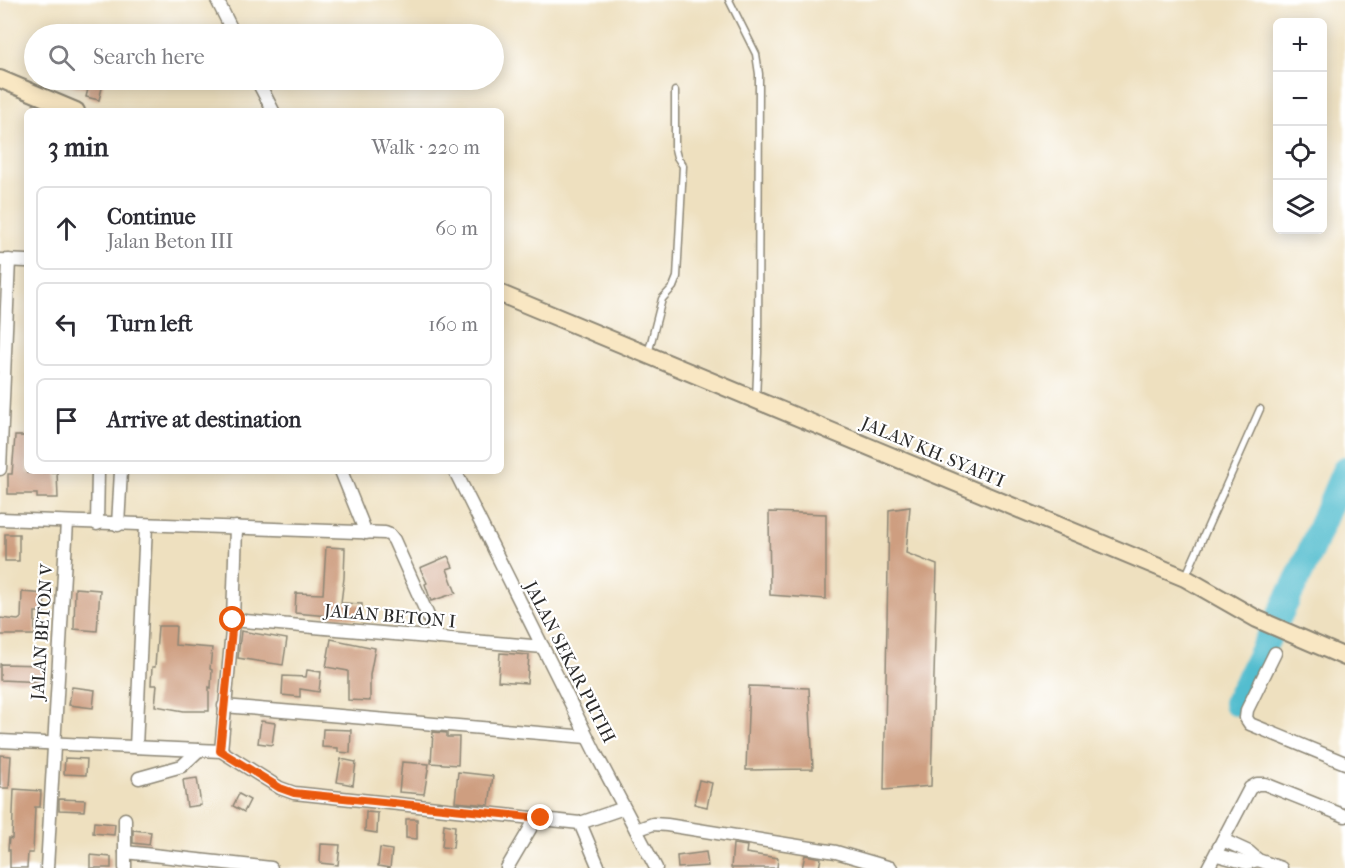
<!DOCTYPE html>
<html lang="en">
<head>
<meta charset="utf-8">
<style>
  :root { --surface:#fff; --page:#f2f2f3; --text:#2b2b33; --muted:#7c7c81; --line:#e1e1e2 }
  body { margin:0; font-family:"IM FELL French Canon",serif; background:var(--page); color:var(--text) }
  .controls { position:absolute; right:18px; top:18px; display:grid; overflow:hidden; border-radius:9px; box-shadow:0 3px 15px #0003 }
  .controls button { width:54px; height:54px; display:grid; place-items:center; padding:0; border:0; border-bottom:2px solid var(--line); background:var(--surface); color:var(--text); font:30px sans-serif }
  .stop { position:absolute; width:18px; height:18px; margin:-14px; border:4px solid #ea580c; border-radius:50%; background:#fff }
  .stop.end { background:#ea580c; border-color:#fff; box-shadow:0 2px 6px #0008 }
  .list { margin:0; padding:0; list-style:none }
  h2 { display:flex; justify-content:space-between; align-items:center; height:78px; margin:0; padding:0 24px; font-size:26px }
  h2 small { font-size:20px; font-weight:400; color:var(--muted) }
  .list li { display:grid; grid-template-columns:39px 1fr auto; gap:18px; align-items:center; box-sizing:border-box; height:84px; margin:0 12px 12px; padding:0 12px; border:2px solid var(--line); border-radius:9px }
  .list b { display:block; font-size:22px; white-space:nowrap }
  .list p { margin:0; font-size:20px; white-space:nowrap; color:var(--muted) }
  .list em { font-size:20px; font-style:normal; color:var(--muted) }
  .icon { flex:none; width:33px; height:33px; fill:none; stroke:currentColor; stroke-width:2; stroke-linecap:round; stroke-linejoin:round }
  .map { position:relative; flex:none; width:1345px; height:868px; overflow:hidden }
  .search { position:absolute; background:var(--surface); box-shadow:0 3px 15px #0003; left:24px; top:24px; width:480px; height:66px; display:flex; align-items:center; gap:15px; box-sizing:border-box; padding:0 21px; border-radius:33px; color:var(--muted); font-size:22px }
  .panel { position:absolute; background:var(--surface); box-shadow:0 3px 15px #0003; left:24px; top:108px; width:480px; height:366px; border-radius:9px }
  .map>svg:first-child { display:block }
</style>
</head>
<body>
<div class="map">
<svg width="1345" height="868" viewBox="0 0 1345 868">
  <rect width="100%" height="100%" fill="#fff"/>
  <filter id="ink" filterUnits="userSpaceOnUse"><feTurbulence type="fractalNoise" baseFrequency=".0167" numOctaves="2"/><feDisplacementMap in="SourceGraphic" scale="12" xChannelSelector="R" yChannelSelector="G"/><feConvolveMatrix kernelMatrix="1 2 1 2 8 2 1 2 1" color-interpolation-filters="sRGB"/></filter>
  <filter id="wash" filterUnits="userSpaceOnUse"><feTurbulence type="fractalNoise" baseFrequency=".008" numOctaves="4" result="noise"/><feDisplacementMap in="SourceGraphic" scale="24" xChannelSelector="R" yChannelSelector="G"/><feGaussianBlur stdDeviation="1.35" result="paint"/><feColorMatrix in="noise" values="0 0 0 0 0 0 0 0 0 0 0 0 0 0 0 0 0 1.4 0 .05"/><feComposite in="paint" operator="in"/></filter>
  <g filter="url(#wash)">
    <rect width="100%" height="100%" fill="#eee0bf"/>
    <g fill="none" stroke-linecap="round" stroke-linejoin="round">
      <polyline stroke="#53bdcf" stroke-width="26" points="1236,703 1303,568 1345,469"/>
    </g>
    <g id="blocks">
      <g fill="#ce9e80">
        <polygon points="66,80 104,80 99,100 86,97 88,89 66,84"/>
        <polygon points="15,436 27,436 27,473 57,472 58,498 37,498 37,494 8,494 8,474 12,474"/>
        <polygon points="910,507 906,553 937,565 931,786 884,790 889,510"/>
        <polygon points="769,512 826,514 826,599 770,595"/>
        <rect x="5" y="534" width="14" height="27"/>
        <polygon points="326,547 345,548 344,578 341,603 362,604 362,619 295,613 296,593 323,594"/>
        <polygon points="448,556 453,567 447,569 456,593 431,601 425,584 427,583 420,568"/>
        <polygon points="75,588 100,590 97,631 74,629"/>
        <polygon points="22,592 45,594 44,612 35,612 35,635 0,635 0,618 18,620 21,618"/>
        <polygon points="158,626 176,626 175,645 212,648 210,669 212,670 211,688 209,687 209,711 184,711 155,706 157,685 151,685 152,667 155,667"/>
        <polygon points="241,631 287,639 283,665 238,658"/>
        <polygon points="331,639 375,648 370,675 370,701 348,700 348,671 326,667"/>
        <polygon points="500,653 529,655 527,683 498,681"/>
        <polygon points="0,664 45,665 44,682 0,680"/>
        <polygon points="307,670 321,672 319,692 300,689 300,697 282,695 283,676 306,677"/>
        <polygon points="749,686 809,688 813,769 746,770"/>
        <polygon points="72,687 95,690 93,708 69,705"/>
        <polygon points="261,721 275,723 272,745 258,743"/>
        <polygon points="323,729 351,730 350,753 338,752 338,748 322,747"/>
        <polygon points="433,732 447,733 447,737 459,737 458,765 431,763"/>
        <polygon points="0,755 11,756 9,788 0,788"/>
        <polygon points="65,758 87,759 86,775 64,774"/>
        <polygon points="341,759 356,762 353,785 337,782"/>
        <polygon points="402,762 429,764 424,794 399,792"/>
        <polygon points="458,772 493,776 489,805 455,802"/>
        <polygon points="197,778 201,805 187,807 183,780"/>
        <polygon points="699,780 712,783 707,807 694,804"/>
        <polygon points="14,789 41,791 40,807 35,807 33,853 28,853 27,868 10,868 10,850 8,850 9,838 12,839"/>
        <polygon points="239,794 250,800 244,812 233,806"/>
        <polygon points="59,799 85,800 84,811 59,810"/>
        <polygon points="366,812 378,813 377,833 365,831"/>
        <polygon points="406,819 417,819 417,839 406,838"/>
        <polygon points="94,822 115,824 114,835 93,833"/>
        <polygon points="444,824 455,826 453,848 442,847"/>
        <polygon points="133,830 151,832 149,845 133,843"/>
        <polygon points="321,844 340,845 338,865 320,863"/>
        <polygon points="733,844 747,846 746,853 778,858 777,868 731,868"/>
        <polygon points="380,848 392,850 390,868 378,866"/>
        <polygon points="706,852 708,866 678,868 677,856"/>
        <polygon points="90,855 111,857 111,868 90,868"/>
        <polygon points="805,855 821,858 819,868 802,868"/>
      </g>
    </g>
  </g>
  <g filter="url(#ink)">
    <use href="#blocks" fill-opacity="0" stroke="#8c8675" stroke-width="1.5"/>
    <g fill="none" stroke-linecap="round" stroke-linejoin="round">
      <defs>
        <g id="service">
          <polyline points="729,0 756,54 759,74 758,353 756,399"/>
          <polyline points="648,354 662,299 673,287 677,277 683,166 677,157 675,149 675,91"/>
          <polyline points="1185,578 1260,409"/>
        </g>
        <g id="minor">
          <polyline points="217,0 234,34"/>
          <polyline points="257,80 273,111"/>
          <polyline points="0,260 27,261"/>
          <polyline points="0,469 9,260"/>
          <polyline points="341,471 366,533"/>
          <polyline points="455,471 596,754 656,868"/>
          <polyline points="0,519 385,533 390,535 394,540 438,638"/>
          <polyline points="97,524 98,471"/>
          <polyline points="118,525 121,471"/>
          <polyline points="233,620 543,647"/>
          <polyline points="1275,653 1247,710 1246,718 1250,724 1345,763"/>
          <polyline points="224,706 587,737"/>
          <polyline points="0,741 221,751 280,788 294,793 580,823 624,808"/>
          <polyline points="136,747 146,525"/>
          <polyline points="221,751 233,620 236,527"/>
          <polyline points="139,778 182,766 199,750"/>
          <polyline points="580,823 599,868"/>
          <polyline points="636,830 653,824 667,825 836,852 891,868"/>
          <polyline points="1223,840 1249,852 1258,860 1281,868"/>
          <polyline points="125,852 271,868"/>
          <polyline points="1217,855 1247,863 1258,860"/>
          <polyline points="47,868 67,522"/>
          <polyline points="125,868 125,819"/>
          <polyline points="507,868 537,817"/>
          <polyline points="1208,868 1250,788 1257,784 1265,784 1345,816"/>
        </g>
        <g id="secondary">
          <polyline points="0,79 76,111"/>
          <polyline points="501,294 1185,578 1257,619 1345,657"/>
        </g>
      </defs>
      <use href="#service" stroke="#8c8675" stroke-width="9"/>
      <use href="#minor" stroke="#8c8675" stroke-width="15"/>
      <use href="#secondary" stroke="#8c8675" stroke-width="20"/>
      <use href="#service" stroke="#fff" stroke-width="6"/>
      <use href="#minor" stroke="#fff" stroke-width="12"/>
      <use href="#secondary" stroke="#f9e7c3" stroke-width="16"/>
    </g>
  </g>
  <g fill="none" stroke-linecap="round" stroke-linejoin="round" filter="url(#ink)">
    <polyline stroke="#ea580c" stroke-width="8" points="233,620 220,751 280,788 294,793 541,818"/>
  </g>
  <g text-anchor="middle" stroke-width="4.5" stroke-linejoin="round" paint-order="stroke">
    <g font-size="18" fill="#2b2b2b" stroke="#fff">
      <text transform="translate(933 452) rotate(23)" y="6">JALAN KH. SYAFI'I</text>
      <text transform="translate(390 616) rotate(5)" y="6">JALAN BETON I</text>
      <text transform="translate(42 632) rotate(-86)" y="6">JALAN BETON V</text>
      <text transform="translate(570 662) rotate(63)" y="6">JALAN SEKAR PUTIH</text>
    </g>
  </g>
</svg>
<div class="controls">
<button>+</button>
<button>−</button>
<button><svg class="icon" aria-label="locate" viewBox="0 0 24 24"><circle cx="12" cy="12" r="6"/><path d="M12 2v4M12 18v4M2 12h4M18 12h4"/></svg></button>
<button><svg class="icon" aria-label="layers" viewBox="0 0 24 24"><path d="M12 4l9 5-9 5-9-5zM3 14l9 5 9-5"/></svg></button>
</div>
<div class="stop" style="left:233px;top:620px"></div>
<div class="stop end" style="left:541px;top:818px"></div>
<div class="search"><svg class="icon" aria-label="search" viewBox="0 0 24 24"><circle cx="10" cy="10" r="6"/><path d="M15 15l6 6"/></svg>Search here</div>
<section class="panel">
<h2>3 min<small>Walk · 220 m</small></h2>
<ul class="list">
<li><svg class="icon" aria-label="ahead" viewBox="0 0 24 24"><path d="M12 20V5M6 11l6-6 6 6"/></svg><div><b>Continue</b><p>Jalan Beton III</p></div><em>60 m</em></li>
<li><svg class="icon" aria-label="left" viewBox="0 0 24 24"><path d="M17 20v-9H6M10 6l-5 5 5 5"/></svg><div><b>Turn left</b></div><em>160 m</em></li>
<li><svg class="icon" aria-label="arrive" viewBox="0 0 24 24"><path d="M6 21V4h12l-3 4 3 4H6"/></svg><div><b>Arrive at destination</b></div></li>
</ul>
</section>
</div>
</body>
</html>
